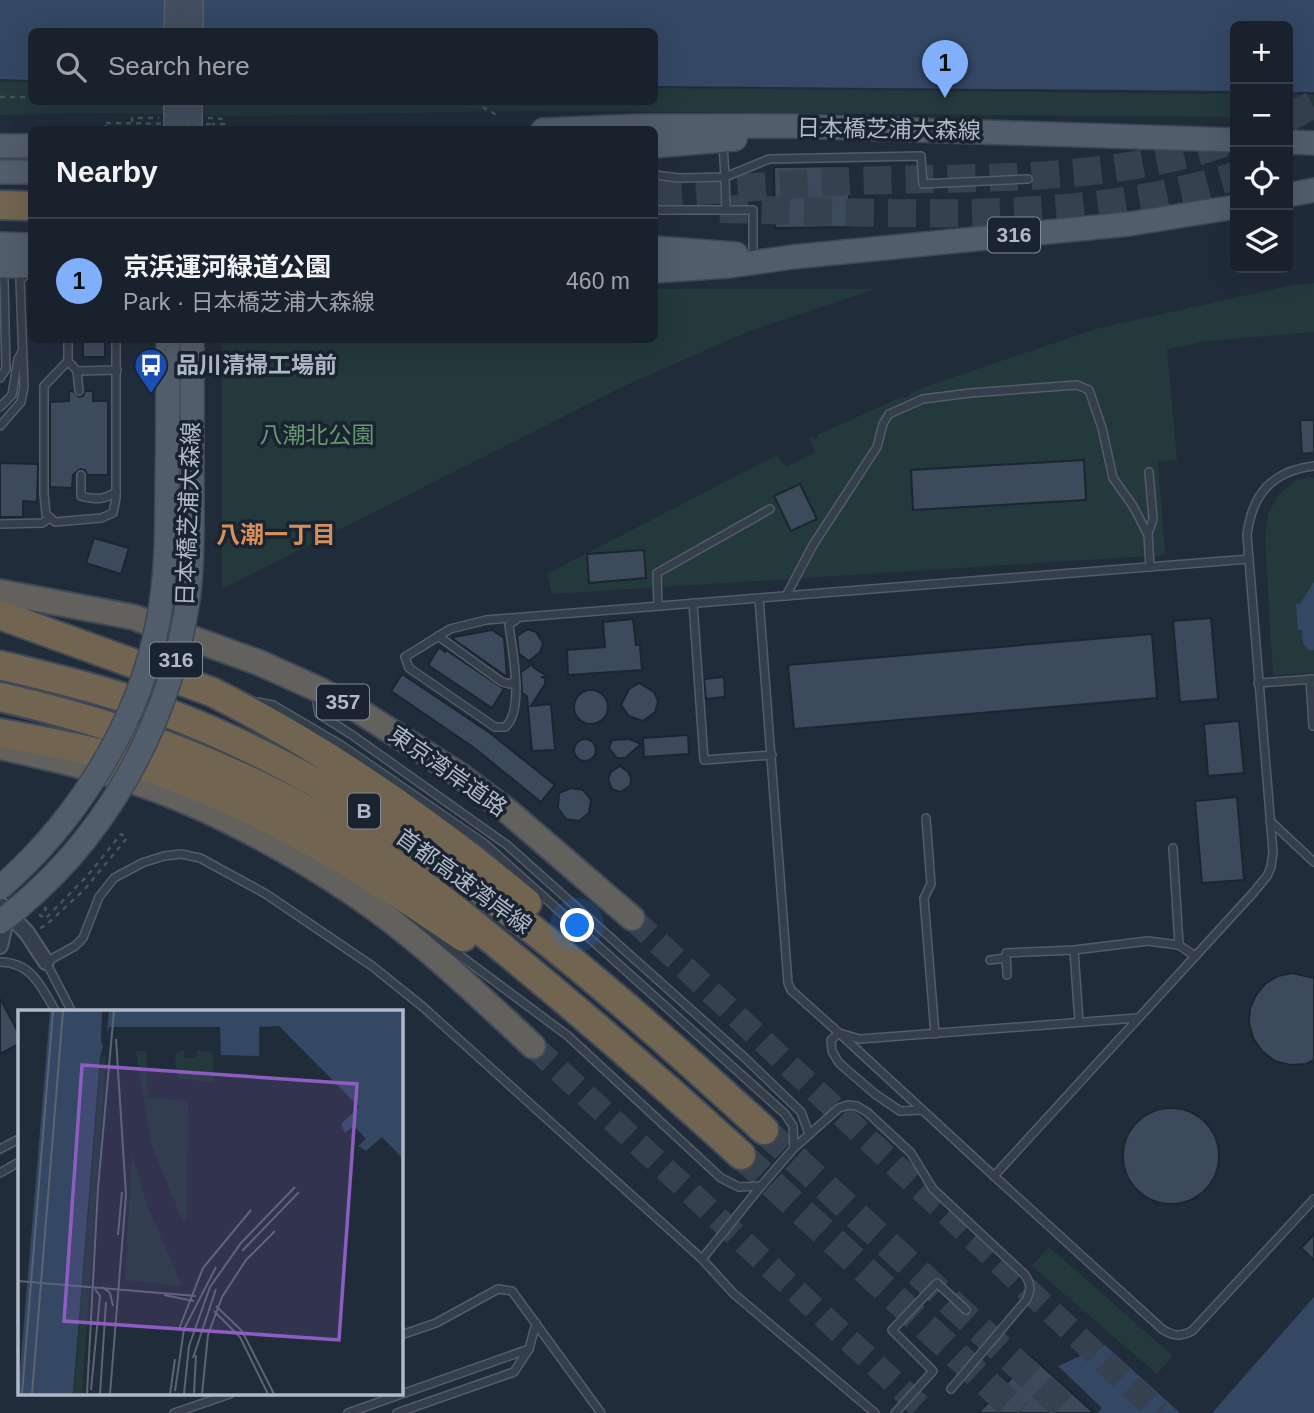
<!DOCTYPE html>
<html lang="en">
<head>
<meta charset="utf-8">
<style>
  :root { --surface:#19212c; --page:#262e38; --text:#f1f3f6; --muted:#9fa3a9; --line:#373e48; --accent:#80b0fc }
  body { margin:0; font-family:Helvetica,"Noto Sans JP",sans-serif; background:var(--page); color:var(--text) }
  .controls { position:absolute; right:21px; top:21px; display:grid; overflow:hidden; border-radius:10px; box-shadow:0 7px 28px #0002 }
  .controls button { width:63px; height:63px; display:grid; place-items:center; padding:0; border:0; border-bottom:2px solid var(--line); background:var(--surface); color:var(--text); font:35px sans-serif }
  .you { position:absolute; left:578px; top:926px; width:24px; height:24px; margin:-18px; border:5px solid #fff; border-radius:50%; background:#1a73e8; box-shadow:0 0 0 10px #1a73e833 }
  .badge { display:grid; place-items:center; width:46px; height:46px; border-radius:50%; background:var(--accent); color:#111; font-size:23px; font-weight:700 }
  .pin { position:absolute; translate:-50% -58px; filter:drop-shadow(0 2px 4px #0008) }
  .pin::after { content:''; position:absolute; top:37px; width:24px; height:21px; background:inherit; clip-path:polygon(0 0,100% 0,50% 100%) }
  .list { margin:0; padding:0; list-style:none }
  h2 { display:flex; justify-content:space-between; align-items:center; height:91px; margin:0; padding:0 28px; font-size:30px }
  h2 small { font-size:23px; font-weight:400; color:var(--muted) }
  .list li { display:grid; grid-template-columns:46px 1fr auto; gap:21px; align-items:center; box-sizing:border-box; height:126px; padding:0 28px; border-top:2px solid var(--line) }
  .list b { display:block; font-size:26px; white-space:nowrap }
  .list p { margin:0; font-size:23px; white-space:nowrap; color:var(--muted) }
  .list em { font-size:23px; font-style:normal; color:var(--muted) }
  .icon { flex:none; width:38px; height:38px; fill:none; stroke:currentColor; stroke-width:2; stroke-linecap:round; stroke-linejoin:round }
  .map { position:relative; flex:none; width:1314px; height:1413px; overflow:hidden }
  .search { position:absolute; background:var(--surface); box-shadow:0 7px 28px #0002; left:28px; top:28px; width:630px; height:77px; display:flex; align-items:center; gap:18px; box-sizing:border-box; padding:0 24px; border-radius:10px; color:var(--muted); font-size:26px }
  .panel { position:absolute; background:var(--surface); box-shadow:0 7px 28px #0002; left:28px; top:126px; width:630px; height:217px; border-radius:10px }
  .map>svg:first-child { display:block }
</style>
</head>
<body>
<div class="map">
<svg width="1314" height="1413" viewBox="0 0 1314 1413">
  <rect width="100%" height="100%" fill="#212c3b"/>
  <g fill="#23393c">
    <polygon points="0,81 31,82 32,102 654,102 655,88 1235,94 1235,117 529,111 233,116 104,113 0,115"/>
    <polygon points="1288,95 1314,95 1314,120 1311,113 1288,113"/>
    <polygon points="1314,283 1314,332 1208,341 1167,349 1177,460 1158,462 1165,555 552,594 547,574 773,457 774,458 777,455 786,467 815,452 809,438 812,437 814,439 818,437 817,435 904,396 905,398 909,397 909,394 924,387 1099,328 1288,286"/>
    <polygon points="655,289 875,289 749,331 624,386 222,589 222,340 654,340"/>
    <polygon points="1308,477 1314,478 1314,673 1273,675 1265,539 1268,514 1280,493 1295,481"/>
    <polygon points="1049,1247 1173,1356 1157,1374 1032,1266"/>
  </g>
  <g fill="#344763">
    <polygon points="0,0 1314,0 1314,92 1288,92 1288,26 1235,26 1235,91 655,86 654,32 32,32 31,80 0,79"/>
    <polygon points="1314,582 1314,650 1308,650 1303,643 1302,630 1298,630 1296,604 1300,604"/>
    <polygon points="1314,1297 1314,1413 1212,1413"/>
    <polygon points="1105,1345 1180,1413 1098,1413 1102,1408 1058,1366"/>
  </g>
  <g fill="#3d4a5b" stroke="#1c2532" stroke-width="2">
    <polygon points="849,166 849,227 775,228 774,167"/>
    <rect x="83" y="340" width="22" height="17"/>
    <polygon points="69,391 73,391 79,397 83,396 85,391 93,391 93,401 108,401 108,475 87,475 85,470 80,469 73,475 72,488 50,487 50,402 69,401"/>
    <polygon points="1300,420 1314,420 1314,453 1302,454"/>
    <polygon points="1084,460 1086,500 913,510 911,470"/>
    <polygon points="0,463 38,464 37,502 23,501 23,517 0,517"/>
    <polygon points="800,484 817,519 791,531 774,496"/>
    <polygon points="94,538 129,548 121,574 86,563"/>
    <polygon points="644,550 646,578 589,583 587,554"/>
    <polygon points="1211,618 1218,699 1180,702 1173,621"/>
    <polygon points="633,619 636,645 640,645 642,670 568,675 567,650 605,647 603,622"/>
    <polygon points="528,629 536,632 543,643 540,652 529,661 519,654 517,636"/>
    <polygon points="492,630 504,638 507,677 453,639 454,637"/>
    <polygon points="1152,634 1157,698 794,729 788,665"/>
    <polygon points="439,647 445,652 446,650 504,689 492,708 428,665"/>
    <polygon points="533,664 533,667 548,677 541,677 545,678 545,684 531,706 551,704 555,750 532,751 527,696 522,693 521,672"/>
    <polygon points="402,674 490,733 555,785 541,802 473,747 391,691"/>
    <polygon points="724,677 725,697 706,699 704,679"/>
    <polygon points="639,683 654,692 658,701 655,712 643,721 629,716 621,705 629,689"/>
    <circle cx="591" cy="707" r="17"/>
    <polygon points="1239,721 1244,773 1208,776 1204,724"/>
    <polygon points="688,735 689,754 644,757 643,738"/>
    <circle cx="585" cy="750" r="11"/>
    <polygon points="629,739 641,744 625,758 617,758 609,748 612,740"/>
    <polygon points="620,766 628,772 631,778 630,786 620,792 612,789 608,779 611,772"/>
    <polygon points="571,788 583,790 591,800 589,813 579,821 566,819 558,808 559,793"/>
    <polygon points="1237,797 1244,880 1202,883 1195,801"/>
    <polygon points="1292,973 1314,978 1314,1060 1306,1064 1290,1065 1275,1061 1262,1051 1253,1038 1249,1023 1250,1008 1256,995 1265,984 1278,976"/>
    <polygon points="0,998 19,1034 19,1044 0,1054"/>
    <circle cx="1171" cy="1156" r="48"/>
    <polygon points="1314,1234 1314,1260 1301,1248"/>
    <polygon points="1032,1357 1094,1413 978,1413"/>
  </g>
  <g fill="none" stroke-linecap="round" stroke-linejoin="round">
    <g stroke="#364150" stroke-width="24" stroke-dasharray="24 12" stroke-linecap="butt">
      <polyline points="632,918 1159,1413"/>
      <polyline points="533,1046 927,1413"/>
    </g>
    <g stroke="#364150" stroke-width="28" stroke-dasharray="28 14" stroke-linecap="butt">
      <polyline points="1288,118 1314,104"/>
      <path d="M 654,194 C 732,189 810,182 888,180 C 1005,177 1124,180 1235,139"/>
      <path d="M 720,209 C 891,212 1070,227 1235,176"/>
      <polyline points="764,1130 1070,1413"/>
      <polyline points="741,1155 1019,1413"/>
    </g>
    <defs>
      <g id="service">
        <polyline points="654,175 680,178 725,177 723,144"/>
        <polyline points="654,210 726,210 725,177 769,159 921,156 923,184 1028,179"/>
        <polyline points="726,210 753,210 753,255"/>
        <polyline points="0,276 4,280 6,369 0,378"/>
        <polyline points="68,340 68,361 77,371 117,370"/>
        <polyline points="68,361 44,386 44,494 46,514 55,522 101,518 113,513 116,498 116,340"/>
        <polyline points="77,371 79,391"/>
        <polyline points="0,407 12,395 18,359 22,352"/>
        <polyline points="0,426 21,402 24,387 20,280 28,273"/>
        <path d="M 1314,466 C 1272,471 1252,494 1247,535 L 1273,852 L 1271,867 L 1267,876 L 1254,892 L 994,1176 L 1162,1329 C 1173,1336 1180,1337 1192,1331 L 1314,1199"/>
        <path d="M 81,475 L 81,496 C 95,500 104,500 116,492"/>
        <polyline points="0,524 42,523 50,518"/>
        <polyline points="1148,534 1153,519 1149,472"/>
        <polyline points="786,596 813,545 877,447 883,424 889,414 923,399 970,393 1077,385 1089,390 1102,428 1113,478 1133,506 1148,535 1150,567"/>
        <polyline points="693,603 704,760 772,755"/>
        <polyline points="658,606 657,573 770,509"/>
        <path d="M 518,618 L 509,625 C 512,649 525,711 505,727 L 495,727 L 409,668 L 405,657 L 450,629 L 486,620 L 759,598"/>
        <polyline points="438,636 502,682 510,684 515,681"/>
        <polyline points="1310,679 1313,726"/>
        <polyline points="1258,683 1314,679"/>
        <polyline points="320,695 317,702 319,714 352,735 507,845 745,1058 801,1112 809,1134"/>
        <polyline points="257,702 273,705 341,745 485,844 785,1114 793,1126 794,1148 761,1186 739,1187 721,1178 568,1036 403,913"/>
        <polyline points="926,818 931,884 924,898 935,1034"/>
        <polyline points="1270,821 1314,862"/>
        <polyline points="1173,848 1179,945"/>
        <polyline points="1074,950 1079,1022"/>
        <polyline points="990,960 1006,958"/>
        <path d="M 0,962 C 32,962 42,988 56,1012"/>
        <polyline points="1007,975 1006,953 1074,950 1148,941 1179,945 1195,956"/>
        <polyline points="72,1012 46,962 75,946 83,938 99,897 114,878 142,863 164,856 181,854 200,858 266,894 372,966 423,1007 702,1259 761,1186"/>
        <polyline points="1137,1018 860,1039 839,1033 791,990 788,983 759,598 1249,559"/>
        <polyline points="922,1110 900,1111 875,1094 839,1063 832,1051 831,1040 839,1033 994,1176"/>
        <path d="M 794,1148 L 839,1108 L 848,1105 L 857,1106 L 867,1112 L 911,1153 L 933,1189 L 1025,1275 C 1031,1284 1031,1289 1027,1299 L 951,1389"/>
        <polyline points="0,1149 19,1139"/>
        <polyline points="0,1173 19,1162"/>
        <polyline points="702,1259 734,1294 875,1413"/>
        <polyline points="401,1335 436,1323 498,1289 512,1291 601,1413"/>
        <polyline points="174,1413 230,1394"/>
        <polyline points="348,1413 529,1349"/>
        <polyline points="397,1413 514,1372 529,1349 536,1323"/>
        <polyline points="895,1413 933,1371 892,1330 937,1283 966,1310"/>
      </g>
      <g id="minor">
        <polyline points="0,904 27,933 46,962"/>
        <polyline points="0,946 5,925 3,915"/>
      </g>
      <g id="secondary">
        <polyline points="175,32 176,0"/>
        <polyline points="192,32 192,0"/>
        <polyline points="191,102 191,130"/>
        <polyline points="175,130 175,102"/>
      </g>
      <g id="primary">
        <polyline points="543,130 637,126 791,126 1235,140"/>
        <polyline points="1288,142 1314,143"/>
        <polyline points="0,146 32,146"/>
        <polyline points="654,146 735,139"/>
        <polyline points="0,172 32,172"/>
        <polyline points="1288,195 1314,190"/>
        <polyline points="0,244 32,245"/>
        <polyline points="654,248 736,254"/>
        <polyline points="0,266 32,266"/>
        <polyline points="654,271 729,266 792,257 1129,224 1235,207"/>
      </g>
      <g id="trunk">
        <polyline points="0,592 133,617 260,663 322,691 356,709 458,774 510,813 632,918"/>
        <path d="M 0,747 C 60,760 121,774 178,798 C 244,825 319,868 377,910 C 433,951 482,999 533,1046"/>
      </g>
      <g id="motorway">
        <polyline points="0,205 32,206"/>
        <path d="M 0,615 L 212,692 C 326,749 430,822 527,903"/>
        <path d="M 0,665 C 58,679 118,693 173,715 C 400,803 587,968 764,1130"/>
        <path d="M 0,697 C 129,726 255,774 366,845 C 424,882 477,927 530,971 C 602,1031 672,1092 741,1155"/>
        <path d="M 0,733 C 33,739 66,745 99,753 C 231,788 352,860 463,937"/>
      </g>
    </defs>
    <use href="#service" stroke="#535c69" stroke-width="10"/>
    <use href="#minor" stroke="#535c69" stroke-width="18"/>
    <use href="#secondary" stroke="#535c69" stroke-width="24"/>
    <use href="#primary" stroke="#3e4754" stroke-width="26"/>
    <use href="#trunk" stroke="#404956" stroke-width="28"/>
    <use href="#motorway" stroke="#404956" stroke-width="32"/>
    <g stroke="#415659" stroke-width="2.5" stroke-dasharray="5 5" stroke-linecap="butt">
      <polyline points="0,97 32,97"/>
      <polyline points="474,102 500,117"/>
      <polyline points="208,118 224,119 224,124 212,124"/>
      <polyline points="132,122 132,118 159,118"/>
      <polyline points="106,130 106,123"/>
      <polyline points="40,928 45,926 84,890 127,838 121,834 88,875 45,919 40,915 46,909 44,906"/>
    </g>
    <use href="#service" stroke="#353e4b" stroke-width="7"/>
    <use href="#minor" stroke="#353e4b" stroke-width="14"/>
    <use href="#secondary" stroke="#424d5e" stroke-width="21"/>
    <use href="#primary" stroke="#525d6b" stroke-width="23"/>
    <use href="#trunk" stroke="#62615e" stroke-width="24"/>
    <use href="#motorway" stroke="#716551" stroke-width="28"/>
    <defs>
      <g id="primary-bridge">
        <path d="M 0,888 C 77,821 139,723 158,622 C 167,576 167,530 167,484 C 168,436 168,388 168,340"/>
        <path d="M 0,922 C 103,845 169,727 188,600 C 193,563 192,526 192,488 C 192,439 192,389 192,340"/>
      </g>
    </defs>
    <use href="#primary-bridge" stroke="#3e4754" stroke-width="26" stroke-linecap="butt"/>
    <polyline stroke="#415659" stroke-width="2.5" stroke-dasharray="5 5" stroke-linecap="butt" points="106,123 212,124"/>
    <use href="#primary-bridge" stroke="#525d6b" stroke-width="23"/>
  </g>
  <defs>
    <symbol id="bus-pin" viewBox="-11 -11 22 30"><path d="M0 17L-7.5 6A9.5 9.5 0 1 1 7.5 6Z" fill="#1a4fb4" stroke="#1a2330"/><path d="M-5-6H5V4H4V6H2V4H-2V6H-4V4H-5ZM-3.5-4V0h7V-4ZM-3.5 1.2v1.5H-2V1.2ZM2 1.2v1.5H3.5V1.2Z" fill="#fff"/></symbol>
  </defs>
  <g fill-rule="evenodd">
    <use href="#bus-pin" x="132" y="346" width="38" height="52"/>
  </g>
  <g text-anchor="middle" stroke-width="7" stroke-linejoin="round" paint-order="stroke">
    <g fill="#1a2330" stroke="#838c9a" stroke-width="2">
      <rect x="988" y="217.5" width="52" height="35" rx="5"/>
      <rect x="150" y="642.5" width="52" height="35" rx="5"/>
      <rect x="317" y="684.5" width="52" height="35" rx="5"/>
      <rect x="348" y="793.5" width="32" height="35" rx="5"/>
    </g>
    <g font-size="21" font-weight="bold" fill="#b0b9c7">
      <text x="1014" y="242">316</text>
      <text x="176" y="667">316</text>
      <text x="343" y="709">357</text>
      <text x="364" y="818">B</text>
    </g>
    <g font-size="23" fill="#b0b9c7" stroke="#1a2330">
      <text transform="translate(889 129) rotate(1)" y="8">日本橋芝浦大森線</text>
      <text transform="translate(188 514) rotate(-88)" y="8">日本橋芝浦大森線</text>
      <text transform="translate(448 771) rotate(35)" y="8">東京湾岸道路</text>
      <text transform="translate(464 881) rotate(36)" y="8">首都高速湾岸線</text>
    </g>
    <g font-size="23" font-weight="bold" fill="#b0b9c7" stroke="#1a2330" text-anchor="start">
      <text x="176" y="373">品川清掃工場前</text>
    </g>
    <g font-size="23" fill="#669971" stroke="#1a2330">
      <text x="317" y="443">八潮北公園</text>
    </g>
    <g font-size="24" font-weight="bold" fill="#d8905a" stroke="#1a2330">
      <text x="276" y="543">八潮一丁目</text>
    </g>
  </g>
  <g transform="translate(18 1010)">
    <rect width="385" height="385" fill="#212c3b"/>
    <path d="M 166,40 L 166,48 L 179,48 L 179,40 L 195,43 L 195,72 L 159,68 L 157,43 ZM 118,41 L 128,41 L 130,88 L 170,91 L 169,211 L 165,212 L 134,136 ZM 83,47 L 88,47 L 64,384 L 56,384 ZM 114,144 L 129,195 L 164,276 L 107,270 Z" fill="#23393c"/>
    <path d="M 32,1 L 385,1 L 385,149 L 364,127 L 348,141 L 340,136 L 348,129 L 336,116 L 327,123 L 323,114 L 341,97 L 261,16 L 241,17 L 241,46 L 203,45 L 202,17 L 91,17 L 82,47 L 55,384 L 0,384 Z" fill="#344763"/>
    <path d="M 84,1 L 91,1 L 87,45 L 83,30 Z" fill="#212c3b"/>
    <path fill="none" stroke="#5a6473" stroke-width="2" d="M 100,225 L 104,182M 224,241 L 281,182M 0,271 L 178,286M 84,277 L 92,283 L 95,296M 146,285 L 176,291M 198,296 L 224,321 L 256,384M 196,301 L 222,327 L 250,384M 161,319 L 185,258 L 233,200M 175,348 L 198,279M 73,380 L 82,286 L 77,279M 157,381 L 166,319 L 198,257M 4,384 L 35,1M 14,384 L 45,1M 69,384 L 80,178 L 96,1M 82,384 L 88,292M 92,384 L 108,185 L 98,29M 152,384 L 157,349M 166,384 L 171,336 L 192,277 L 223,233 L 277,177M 176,384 L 178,345M 184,384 L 190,325 L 204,287 L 228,250 L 257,221"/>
    <path fill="#8e5dc2" fill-opacity="0.15" stroke="#8e5dc2" stroke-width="3.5" d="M 64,55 L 339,74 L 321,330 L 46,311 Z"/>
    <rect width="385" height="385" fill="none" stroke="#b0b9c7" stroke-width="3.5"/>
  </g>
</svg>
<div class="controls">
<button>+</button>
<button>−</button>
<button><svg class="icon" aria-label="locate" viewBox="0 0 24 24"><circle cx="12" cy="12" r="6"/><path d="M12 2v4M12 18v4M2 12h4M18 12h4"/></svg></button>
<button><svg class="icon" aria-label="layers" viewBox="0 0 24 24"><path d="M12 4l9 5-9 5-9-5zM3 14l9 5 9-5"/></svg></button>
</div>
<div class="you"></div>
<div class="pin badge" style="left:945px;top:98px">1</div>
<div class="search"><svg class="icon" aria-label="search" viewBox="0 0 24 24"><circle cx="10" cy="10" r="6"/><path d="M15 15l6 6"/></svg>Search here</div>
<section class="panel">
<h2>Nearby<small></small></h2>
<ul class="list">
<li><span class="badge">1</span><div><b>京浜運河緑道公園</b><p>Park · 日本橋芝浦大森線</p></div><em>460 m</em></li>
</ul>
</section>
</div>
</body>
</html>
